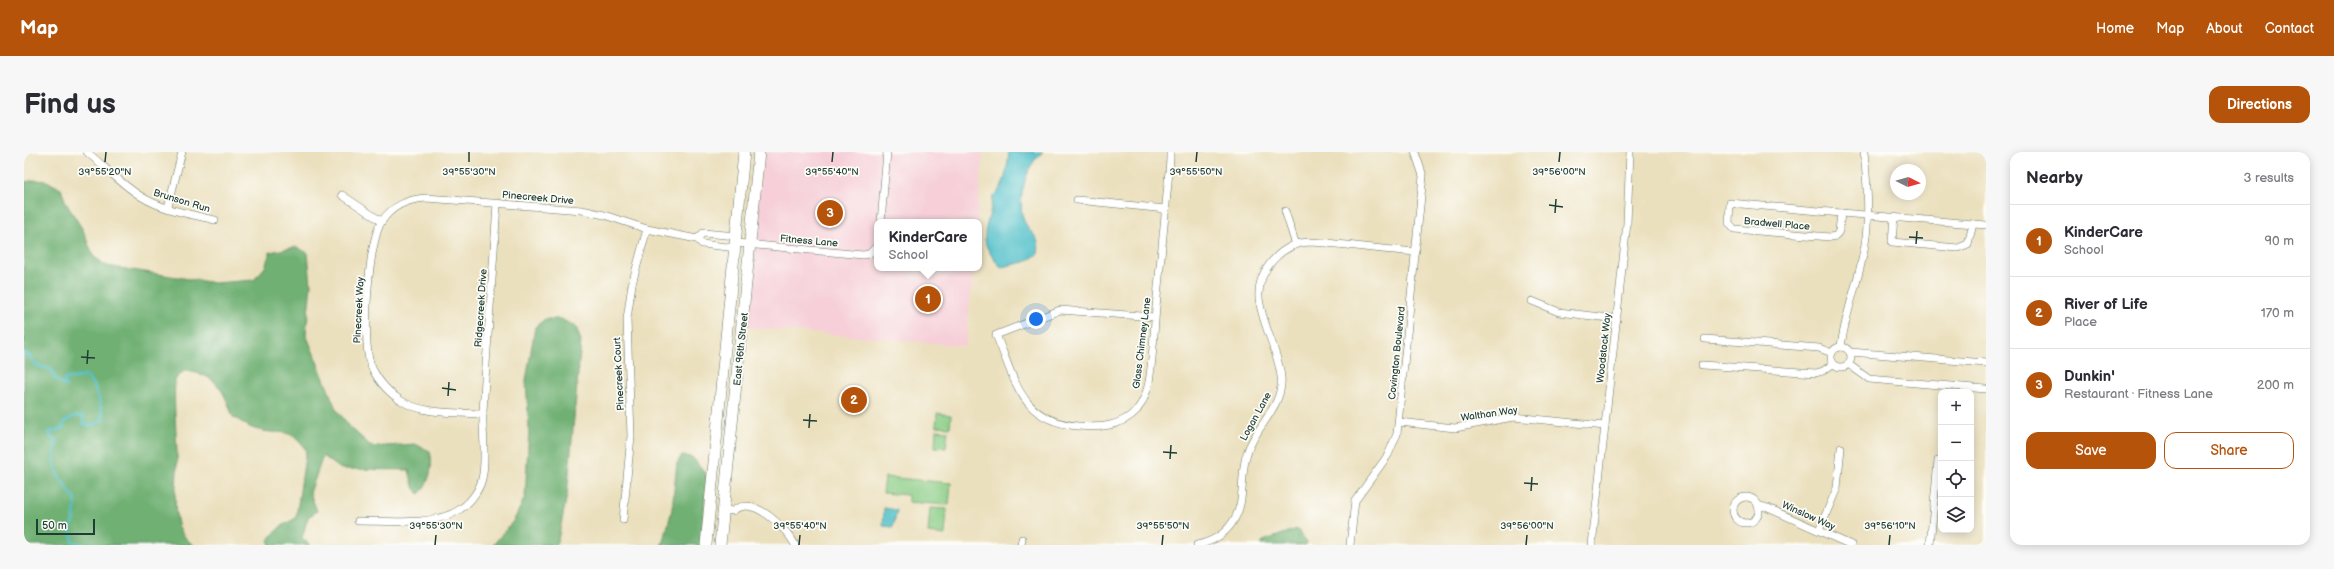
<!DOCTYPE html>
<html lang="en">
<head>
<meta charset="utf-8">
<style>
  :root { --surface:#fff; --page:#f7f7f7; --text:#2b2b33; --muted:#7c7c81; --line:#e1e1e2; --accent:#b45309 }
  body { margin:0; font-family:"Balsamiq Sans",sans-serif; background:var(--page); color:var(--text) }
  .controls { position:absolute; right:12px; bottom:12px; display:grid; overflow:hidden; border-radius:8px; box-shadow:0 2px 10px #0003 }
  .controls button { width:36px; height:36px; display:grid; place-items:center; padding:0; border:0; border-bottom:1px solid var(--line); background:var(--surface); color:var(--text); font:20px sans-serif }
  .compass { position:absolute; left:1866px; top:12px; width:36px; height:36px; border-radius:50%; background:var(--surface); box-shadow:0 2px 10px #0003; rotate:95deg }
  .scale { position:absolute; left:12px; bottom:10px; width:59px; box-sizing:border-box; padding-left:4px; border:2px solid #1f3d34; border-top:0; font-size:11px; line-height:14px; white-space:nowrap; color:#1f3d34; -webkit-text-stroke:3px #fdfcf7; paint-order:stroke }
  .you { position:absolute; left:1012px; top:167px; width:14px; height:14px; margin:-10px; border:3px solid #fff; border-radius:50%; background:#1a73e8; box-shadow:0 0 0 6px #1a73e833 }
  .badge { display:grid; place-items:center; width:26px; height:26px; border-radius:50%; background:var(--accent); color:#fff; font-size:13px; font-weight:700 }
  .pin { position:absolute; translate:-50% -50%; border:2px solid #fff; box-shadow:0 1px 4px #0006 }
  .popup { position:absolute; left:850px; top:67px; width:108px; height:52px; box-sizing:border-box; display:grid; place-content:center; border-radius:8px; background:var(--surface); filter:drop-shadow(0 1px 3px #0005); font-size:13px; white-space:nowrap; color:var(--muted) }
  .popup b { font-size:15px; color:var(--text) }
  .popup::after { content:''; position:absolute; left:50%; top:100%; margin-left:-8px; border:8px solid transparent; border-top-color:var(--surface) }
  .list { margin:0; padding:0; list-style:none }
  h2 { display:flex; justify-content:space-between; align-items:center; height:52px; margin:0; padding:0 16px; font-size:17px }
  h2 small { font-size:13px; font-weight:400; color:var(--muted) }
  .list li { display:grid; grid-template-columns:26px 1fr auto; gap:12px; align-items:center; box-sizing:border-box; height:72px; padding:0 16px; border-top:1px solid var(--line) }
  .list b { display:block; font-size:15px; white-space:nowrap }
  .list p { margin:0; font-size:13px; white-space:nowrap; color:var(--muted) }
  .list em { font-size:13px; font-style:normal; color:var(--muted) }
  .actions { display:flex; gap:8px; padding:12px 16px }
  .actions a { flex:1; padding:9px 0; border:1px solid var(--accent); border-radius:12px; text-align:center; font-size:14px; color:var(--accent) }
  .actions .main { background:var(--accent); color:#fff }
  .icon { flex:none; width:22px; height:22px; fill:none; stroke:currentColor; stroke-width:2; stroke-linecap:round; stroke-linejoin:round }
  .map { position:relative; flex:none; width:1962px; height:393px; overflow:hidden; border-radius:12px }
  header { display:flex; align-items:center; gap:24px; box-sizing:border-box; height:56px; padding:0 20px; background:var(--accent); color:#fff }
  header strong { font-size:19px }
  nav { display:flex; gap:22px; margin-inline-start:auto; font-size:14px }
  .intro { display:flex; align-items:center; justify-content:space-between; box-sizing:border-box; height:96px; padding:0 24px }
  h1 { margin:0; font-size:28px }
  .button { padding:10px 18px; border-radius:12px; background:var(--accent); color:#fff; font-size:14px; font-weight:700 }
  main { display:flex; gap:24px; padding:0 24px }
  aside { flex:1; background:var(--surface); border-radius:12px; box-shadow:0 2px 10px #0003 }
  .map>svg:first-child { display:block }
</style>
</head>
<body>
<header>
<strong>Map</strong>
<nav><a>Home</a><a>Map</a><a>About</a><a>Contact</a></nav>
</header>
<div class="intro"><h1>Find us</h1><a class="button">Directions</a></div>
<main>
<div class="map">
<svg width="1962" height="393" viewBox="0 0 1962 393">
  <rect width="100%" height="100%" fill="#fdfcf7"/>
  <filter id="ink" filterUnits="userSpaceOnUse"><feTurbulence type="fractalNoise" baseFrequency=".025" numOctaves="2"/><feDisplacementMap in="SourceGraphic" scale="8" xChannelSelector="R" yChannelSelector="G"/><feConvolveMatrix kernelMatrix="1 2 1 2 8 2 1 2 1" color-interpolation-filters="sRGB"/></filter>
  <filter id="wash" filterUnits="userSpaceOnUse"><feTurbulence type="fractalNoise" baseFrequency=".012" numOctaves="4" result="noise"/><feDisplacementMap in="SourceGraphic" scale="16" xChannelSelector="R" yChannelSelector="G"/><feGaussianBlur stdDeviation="0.9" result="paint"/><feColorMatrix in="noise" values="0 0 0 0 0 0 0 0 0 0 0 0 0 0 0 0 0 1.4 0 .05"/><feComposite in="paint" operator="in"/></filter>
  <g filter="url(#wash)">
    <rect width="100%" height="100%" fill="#ebe0be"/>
    <polygon fill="#f6cfd8" points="739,0 959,0 953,70 853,70 853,116 949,116 942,194 721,175"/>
    <g fill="#8bcd86" stroke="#55855d">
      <polygon points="913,261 927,263 926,275 912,274"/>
      <polygon points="912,278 924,279 922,296 911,295"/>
      <polygon points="861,325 927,331 925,353 884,350 884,343 859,341"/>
      <polygon points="906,356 923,357 921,383 904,381"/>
    </g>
    <g fill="#70b073" stroke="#487654">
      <path d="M 12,28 L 23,29 L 37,37 L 42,51 L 59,78 L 69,104 L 83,114 L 191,131 L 230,128 L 241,115 L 246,100 L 272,95 L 284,101 L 287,133 L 282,182 L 312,257 L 327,276 L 348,295 L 391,292 L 406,299 C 410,314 406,330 395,342 L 389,334 L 385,318 L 317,317 L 299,304 L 286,341 L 293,359 L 284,365 L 278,386 L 286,393 L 246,393 L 244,388 L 256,375 L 272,366 L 282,298 C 264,273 259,284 235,278 C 226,277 217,269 209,265 C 199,237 193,222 160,219 L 151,228 C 149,258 154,289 153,320 C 152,338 149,353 154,372 C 156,380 163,389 170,393 L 0,393 L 0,30 Z"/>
      <polygon points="521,167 537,167 552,175 557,189 543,343 533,393 469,393 490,368 501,345 505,277 502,229 511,175"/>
      <polygon points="658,303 669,306 683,323 677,393 637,393 640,389 648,357 653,311"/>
      <polygon points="1273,377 1283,390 1282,393 1237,393 1239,389"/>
    </g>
    <g fill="#53c1ca" stroke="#397f7f">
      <path d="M 985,0 L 1019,0 C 1002,11 992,51 1000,69 C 1007,83 1017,84 1014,102 L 1001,110 L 977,115 C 949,85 965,79 969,45 C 982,35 983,15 985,0 Z"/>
      <polygon points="860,356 873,358 869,375 859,374"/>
    </g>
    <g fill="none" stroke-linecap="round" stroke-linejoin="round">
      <path stroke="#53c1ca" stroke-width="2.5" d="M 0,202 L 3,201 L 12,213 L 28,218 L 31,227 L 42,234 L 40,227 L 62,224 C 75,237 76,251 79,268 L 66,274 L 59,271 L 59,264 L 51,264 L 40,270 L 39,276 L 25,280 L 28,287 L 33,288 C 24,317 36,327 52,348 L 49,369 L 46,377 L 49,390 L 63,393"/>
    </g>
  </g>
  <g filter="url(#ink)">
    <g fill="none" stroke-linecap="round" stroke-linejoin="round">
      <defs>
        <g id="street">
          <path d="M 63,0 C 81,15 98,33 118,45 C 139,58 167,62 191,68"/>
          <polyline points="318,43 357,69"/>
          <polyline points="1053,48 1142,57"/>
          <polygon points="1706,51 1817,61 1815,79 1812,84 1806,85 1710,77 1705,71"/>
          <polyline points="144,55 158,0"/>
          <polyline points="1261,59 1272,93"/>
          <polyline points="1817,61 1962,73"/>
          <polyline points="1870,65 1868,90 1934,96 1944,92 1949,72"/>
          <polyline points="857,70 863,0"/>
          <polyline points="673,87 679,81 713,84"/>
          <polyline points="712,91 839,103 845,102 853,94"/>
          <polyline points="1508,149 1535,160 1593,167"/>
          <path d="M 1131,165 L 1036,158 L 972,183 C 992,229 996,269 1054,274 C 1075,276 1097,275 1113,258 C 1119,250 1123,240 1125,230 C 1129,206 1130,180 1132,155 C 1137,105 1142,56 1146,7 L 1146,0"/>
          <polyline points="1681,187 1795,196 1808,201"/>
          <circle cx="1817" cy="205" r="10"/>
          <path d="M 1817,195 C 1821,160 1836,127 1841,92 C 1846,61 1843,31 1840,0"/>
          <polyline points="1826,200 1962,211"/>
          <polyline points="1824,212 1845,227 1962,237"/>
          <polyline points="1678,213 1792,221 1799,219 1809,212"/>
          <path d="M 459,262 C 433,260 399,263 376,248 C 363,239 352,227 346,211 C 338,188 344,89 358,69 C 368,54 385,47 402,46 L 558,58 L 580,63 L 623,77 L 673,87 L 678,92 L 712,96"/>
          <polyline points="1375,270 1431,276 1489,265 1581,274"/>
          <circle cx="1722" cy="358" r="13"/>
          <polyline points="1734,353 1744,356 1827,393"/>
          <path d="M 700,358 L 709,359 C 711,358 712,356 714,356 C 732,346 764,378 771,393"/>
          <polyline points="599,368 607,284 603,167 608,132 623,77"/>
          <path d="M 334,369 C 363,369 411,374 435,358 C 446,351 455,339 458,327 C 463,305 458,282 459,260 C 463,190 469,121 473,51"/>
          <polyline points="1795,378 1813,336 1817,296"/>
          <polyline points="997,393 998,387"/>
          <path d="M 1173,393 C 1187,390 1200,383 1208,371 C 1223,350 1215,324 1223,301 C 1231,275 1260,254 1257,225 C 1254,198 1238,173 1235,146 C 1233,119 1257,92 1284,90 C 1296,90 1310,92 1323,93 C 1346,96 1369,98 1392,100"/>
          <polyline points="1326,393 1331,349 1364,303 1373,282 1399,24 1391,0"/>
          <polyline points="1568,393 1603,71 1606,0"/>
          <polyline points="1906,393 1914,309"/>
        </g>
        <g id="primary">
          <polyline points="682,393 720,0"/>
          <polyline points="696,393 735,0"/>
        </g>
      </defs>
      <use href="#street" stroke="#667664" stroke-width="8"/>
      <use href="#primary" stroke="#667664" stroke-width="12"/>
      <use href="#street" stroke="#fff" stroke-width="7"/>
      <use href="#primary" stroke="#fff" stroke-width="11"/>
    </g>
  </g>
  <path fill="none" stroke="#1f3d34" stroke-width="1.5" d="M 81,10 L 82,0M 445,10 L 445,0M 808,10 L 809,0M 1172,10 L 1173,0M 1535,10 L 1536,0M 1525,53 L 1539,55M 1531,61 L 1532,47M 1885,85 L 1899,86M 1892,92 L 1893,79M 57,205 L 71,206M 63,212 L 64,198M 418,236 L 432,238M 424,244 L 425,230M 779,268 L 793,269M 785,276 L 786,262M 1139,300 L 1153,301M 1146,307 L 1147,293M 1500,331 L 1514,332M 1507,339 L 1508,325M 411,393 L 412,383M 775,393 L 776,383M 1138,393 L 1139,383M 1502,393 L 1503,383M 1865,393 L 1866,383"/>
  <g text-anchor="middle" stroke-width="3.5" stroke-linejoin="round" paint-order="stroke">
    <g font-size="10" fill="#1f3d34" stroke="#fdfcf7">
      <text transform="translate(514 45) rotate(5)" y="4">Pinecreek Drive</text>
      <text transform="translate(158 48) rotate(17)" y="4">Brunson Run</text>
      <text transform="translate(1753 71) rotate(5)" y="4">Bradwell Place</text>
      <text transform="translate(785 88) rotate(5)" y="4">Fitness Lane</text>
      <text transform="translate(456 156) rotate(-86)" y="4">Ridgecreek Drive</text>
      <text transform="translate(334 158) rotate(-87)" y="4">Pinecreek Way</text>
      <text transform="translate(1117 191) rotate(-83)" y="4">Glass Chimney Lane</text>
      <text transform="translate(1579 196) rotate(-84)" y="4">Woodstock Way</text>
      <text transform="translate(716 197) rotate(-84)" y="4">East 96th Street</text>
      <text transform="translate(1372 201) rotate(-84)" y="4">Covington Boulevard</text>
      <text transform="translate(594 222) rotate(-93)" y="4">Pinecreek Court</text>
      <text transform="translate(1465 261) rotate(-8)" y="4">Walthan Way</text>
      <text transform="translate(1231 264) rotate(-61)" y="4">Logan Lane</text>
      <text transform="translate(1785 363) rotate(24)" y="4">Winslow Way</text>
    </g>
  </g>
  <g font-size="10" text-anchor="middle" fill="#1f3d34" stroke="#fdfcf7" stroke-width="3.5" stroke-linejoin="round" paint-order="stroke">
    <text x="81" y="23">39°55'20"N</text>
    <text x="445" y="23">39°55'30"N</text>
    <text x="808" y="23">39°55'40"N</text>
    <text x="1172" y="23">39°55'50"N</text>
    <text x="1535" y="23">39°56'00"N</text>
    <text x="412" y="377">39°55'30"N</text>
    <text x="776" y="377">39°55'40"N</text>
    <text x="1139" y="377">39°55'50"N</text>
    <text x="1503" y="377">39°56'00"N</text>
    <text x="1866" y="377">39°56'10"N</text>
  </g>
</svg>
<div class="controls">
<button>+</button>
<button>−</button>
<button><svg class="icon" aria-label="locate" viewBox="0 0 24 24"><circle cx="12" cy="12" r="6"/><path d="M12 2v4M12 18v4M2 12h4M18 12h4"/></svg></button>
<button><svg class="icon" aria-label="layers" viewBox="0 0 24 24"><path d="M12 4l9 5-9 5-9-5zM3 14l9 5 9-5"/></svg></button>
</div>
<svg class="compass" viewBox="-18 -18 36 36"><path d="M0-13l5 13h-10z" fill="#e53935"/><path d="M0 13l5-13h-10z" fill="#7c7c81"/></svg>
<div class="scale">50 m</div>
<div class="you"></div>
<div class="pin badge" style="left:904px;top:147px">1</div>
<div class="popup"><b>KinderCare</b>School</div>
<div class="pin badge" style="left:830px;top:248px">2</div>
<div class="pin badge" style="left:806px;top:61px">3</div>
</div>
<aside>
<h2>Nearby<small>3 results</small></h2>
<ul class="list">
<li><span class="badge">1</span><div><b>KinderCare</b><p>School</p></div><em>90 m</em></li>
<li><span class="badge">2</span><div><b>River of Life</b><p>Place</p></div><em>170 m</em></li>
<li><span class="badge">3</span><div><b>Dunkin'</b><p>Restaurant · Fitness Lane</p></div><em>200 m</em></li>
</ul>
<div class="actions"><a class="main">Save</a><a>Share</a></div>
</aside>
</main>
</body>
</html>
